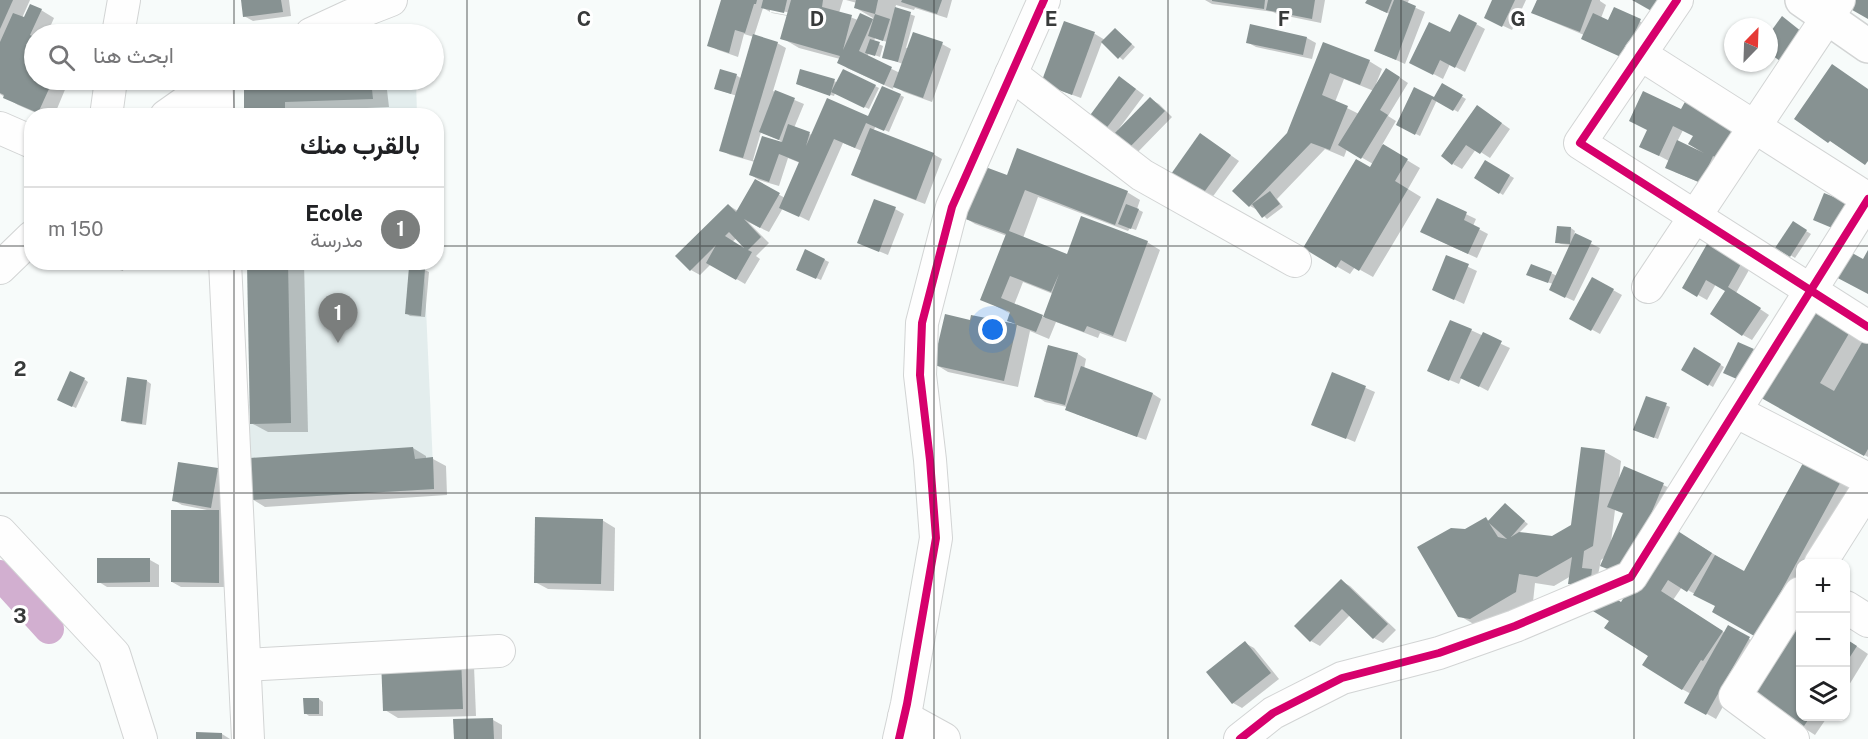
<!DOCTYPE html>
<html lang="ar">
<head>
<meta charset="utf-8">
<style>
  :root { --surface:#fff; --page:#f6f6f6; --text:#202124; --muted:#757577; --line:#e0e0e0; --accent:#7b7e7d }
  body { margin:0; font-family:"Public Sans",Vazirmatn,sans-serif; background:var(--page); color:var(--text); direction:rtl }
  .controls { position:absolute; right:18px; bottom:18px; display:grid; overflow:hidden; border-radius:12px; box-shadow:0 2px 4px #0004 }
  .controls button { width:54px; height:54px; display:grid; place-items:center; padding:0; border:0; border-bottom:2px solid var(--line); background:var(--surface); color:var(--text); font:30px sans-serif }
  .compass { position:absolute; left:1724px; top:18px; width:54px; height:54px; border-radius:50%; background:var(--surface); box-shadow:0 2px 4px #0004; rotate:23deg }
  .you { position:absolute; left:993px; top:330px; width:21px; height:21px; margin:-15px; border:4px solid #fff; border-radius:50%; background:#1a73e8; box-shadow:0 0 0 9px #1a73e833 }
  .badge { display:grid; place-items:center; width:39px; height:39px; border-radius:50%; background:var(--accent); color:#fff; font-size:20px; font-weight:700 }
  .pin { position:absolute; translate:-50% -50px; filter:drop-shadow(0 2px 3px #0008) }
  .pin::after { content:''; position:absolute; top:32px; width:21px; height:18px; background:inherit; clip-path:polygon(0 0,100% 0,50% 100%) }
  .list { margin:0; padding:0; list-style:none }
  h2 { display:flex; justify-content:space-between; align-items:center; height:78px; margin:0; padding:0 24px; font-size:26px }
  h2 small { font-size:20px; font-weight:400; color:var(--muted) }
  .list li { display:grid; grid-template-columns:39px 1fr auto; gap:18px; align-items:center; box-sizing:border-box; height:84px; padding:0 24px; border-top:2px solid var(--line) }
  .list b { display:block; font-size:22px; white-space:nowrap }
  .list p { margin:0; font-size:20px; white-space:nowrap; color:var(--muted) }
  .list em { font-size:20px; font-style:normal; color:var(--muted) }
  .icon { flex:none; width:33px; height:33px; fill:none; stroke:currentColor; stroke-width:2; stroke-linecap:round; stroke-linejoin:round }
  .map { position:relative; flex:none; width:1868px; height:739px; overflow:hidden; direction:ltr }
  .search { position:absolute; background:var(--surface); box-shadow:0 2px 4px #0004; left:24px; top:24px; width:420px; height:66px; display:flex; align-items:center; gap:15px; box-sizing:border-box; padding:0 21px; border-radius:33px; color:var(--muted); font-size:22px }
  .panel { position:absolute; background:var(--surface); box-shadow:0 2px 4px #0004; left:24px; top:108px; width:420px; height:162px; border-radius:24px; direction:rtl }
  .map>svg:first-child { display:block }
</style>
</head>
<body>
<div class="map">
<svg width="1868" height="739" viewBox="0 0 1868 739">
  <rect width="100%" height="100%" fill="#f7fbfa"/>
  <g fill="#e3eded">
    <polygon points="364,80 416,80 417,115 244,115 244,86"/>
    <polygon points="247,263 424,263 434,489 251,500"/>
  </g>
  <g fill="#0003" fill-rule="evenodd">
    <polygon points="0,0 30,0 22,18 41,10 54,18 47,34 34,34 34,80 69,80 54,116 43,116 18,105 0,94"/>
    <polygon points="242,0 289,0 291,16 253,21 244,16"/>
    <path d="M 722,0 L 843,0 L 839,13 L 858,20 L 872,20 L 873,18 L 856,8 L 857,3 L 846,0 L 952,0 L 947,18 L 915,8 L 914,10 L 896,5 L 895,9 L 915,16 L 906,48 L 942,44 L 951,49 L 932,102 L 904,92 L 894,86 L 893,89 L 847,68 L 840,59 L 799,48 L 782,38 L 788,16 L 772,13 L 763,8 L 754,36 L 777,43 L 786,48 L 773,91 L 804,104 L 794,128 L 812,135 L 870,118 L 900,95 L 904,97 L 889,132 L 876,126 L 873,131 L 933,154 L 942,159 L 925,204 L 862,180 L 853,175 L 862,151 L 843,143 L 809,221 L 783,208 L 769,232 L 748,222 L 769,243 L 756,256 L 760,259 L 745,284 L 711,264 L 700,275 L 691,270 L 728,205 L 738,211 L 755,181 L 785,198 L 800,163 L 788,158 L 779,186 L 759,180 L 751,175 L 755,162 L 730,155 L 721,150 L 737,96 L 716,89 L 736,75 L 742,79 L 754,37 L 744,34 L 738,57 L 718,50 L 709,45 ZM 770,9 L 792,13 L 792,16 L 770,12 ZM 875,38 L 887,42 L 883,57 L 903,64 L 900,73 L 867,57 L 869,53 L 880,57 L 883,46 L 874,42 ZM 761,132 L 781,141 L 780,143 L 755,161 L 753,160 ZM 737,238 L 749,251 L 732,242 Z"/>
    <polygon points="1205,0 1325,0 1321,23 1277,14 1273,12 1212,4"/>
    <polygon points="1368,0 1409,0 1407,4 1425,12 1405,64 1376,51 1390,14 1380,10"/>
    <polygon points="1494,0 1526,0 1512,30 1495,22"/>
    <polygon points="1537,0 1600,0 1600,1 1606,5 1601,18 1609,22 1615,9 1649,26 1633,62 1584,35 1546,19 1533,12"/>
    <polygon points="1065,23 1095,34 1105,40 1115,29 1135,47 1123,60 1102,42 1081,98 1051,87"/>
    <polygon points="1476,24 1485,29 1465,72 1450,64 1443,79 1420,67 1451,34"/>
    <polygon points="1251,26 1307,38 1316,43 1312,59 1256,47 1247,42"/>
    <path d="M 1324,44 L 1369,61 L 1382,69 L 1376,84 L 1396,75 L 1408,83 L 1388,116 L 1396,121 L 1382,145 L 1420,168 L 1408,189 L 1421,197 L 1373,277 L 1355,267 L 1350,274 L 1305,248 L 1373,164 L 1347,149 L 1344,157 L 1325,149 L 1277,199 L 1283,207 L 1267,219 L 1259,211 L 1250,206 L 1289,134 ZM 1344,79 L 1374,91 L 1359,114 L 1335,102 Z"/>
    <polygon points="370,81 387,90 389,107 301,111 301,116 246,116 245,87"/>
    <polygon points="834,81 838,83 875,86 879,88 869,109 835,93 834,96 802,86"/>
    <polygon points="1128,83 1144,95 1118,130 1119,131 1150,99 1159,104 1172,117 1135,155 1106,129"/>
    <polygon points="1443,85 1466,99 1458,112 1437,100 1420,136 1398,125 1415,89 1435,99"/>
    <path d="M 1682,111 L 1735,126 L 1710,187 L 1675,172 L 1669,161 L 1650,151 ZM 1683,130 L 1695,136 L 1690,144 L 1699,151 L 1677,142 Z"/>
    <polygon points="1486,112 1510,129 1490,158 1476,149 1462,169 1453,164"/>
    <polygon points="1209,140 1239,161 1211,199 1203,194"/>
    <polygon points="1486,162 1514,178 1503,195 1476,177"/>
    <path d="M 1007,177 L 1127,192 L 1140,200 L 1137,209 L 1143,212 L 1136,230 L 1130,228 L 1128,231 L 1038,197 L 1023,238 L 1068,256 L 1147,242 L 1160,250 L 1126,342 L 1100,333 L 1098,338 L 1056,322 L 1049,339 L 1030,331 L 1018,387 L 948,372 L 935,364 L 971,321 L 972,317 L 1018,326 L 1008,320 L 1011,314 L 982,299 L 1007,236 L 975,224 L 962,216 ZM 1023,282 L 1053,294 L 1045,318 L 1014,305 Z"/>
    <polygon points="1437,200 1476,219 1473,226 1488,234 1477,258 1431,237"/>
    <polygon points="895,209 904,214 888,255 859,243"/>
    <polygon points="1793,223 1811,234 1795,258 1777,247"/>
    <polygon points="1571,228 1575,231 1574,235 1600,248 1574,301 1559,294 1553,284 1532,277 1551,273 1557,276 1571,245 1561,244 1557,242"/>
    <polygon points="1707,246 1749,270 1736,293 1769,315 1752,340 1743,335 1728,291 1716,284 1707,300 1684,287"/>
    <polygon points="806,251 829,262 821,280 802,272"/>
    <polygon points="1447,257 1477,271 1464,304 1434,290"/>
    <polygon points="94,262 125,262 123,271"/>
    <polygon points="248,262 304,262 308,432 268,432 251,423"/>
    <polygon points="411,269 425,270 429,272 425,317 410,316 406,313"/>
    <polygon points="1593,279 1622,295 1600,334 1571,318"/>
    <polygon points="1808,307 1868,335 1868,457 1758,394"/>
    <polygon points="1451,321 1510,348 1488,391 1462,377 1459,384 1438,375"/>
    <polygon points="1695,349 1724,367 1713,387 1683,369"/>
    <polygon points="1078,354 1086,359 1084,369 1153,394 1161,399 1146,440 1076,414 1067,407 1045,402 1036,396"/>
    <polygon points="1333,374 1375,392 1355,442 1313,424"/>
    <polygon points="84,379 88,382 76,408 63,402"/>
    <polygon points="128,379 147,381 151,384 146,425 127,423 123,420"/>
    <polygon points="1647,397 1670,407 1658,439 1639,432"/>
    <polygon points="413,448 426,456 426,459 433,459 446,466 447,495 265,507 252,499"/>
    <path d="M 1582,449 L 1605,452 L 1621,461 L 1619,479 L 1625,468 L 1672,489 L 1634,580 L 1605,557 L 1601,560 L 1598,575 L 1607,594 L 1622,603 L 1684,536 L 1745,573 L 1808,456 L 1857,483 L 1813,564 L 1800,564 L 1800,587 L 1770,643 L 1717,606 L 1682,587 L 1673,600 L 1725,633 L 1728,627 L 1758,644 L 1716,719 L 1686,702 L 1691,694 L 1682,689 L 1611,620 L 1587,593 L 1570,583 L 1571,576 L 1554,586 L 1535,583 L 1533,602 L 1477,626 L 1460,616 L 1466,531 L 1486,519 L 1490,521 L 1505,505 L 1528,524 L 1519,533 L 1552,537 L 1572,526 ZM 1615,510 L 1624,514 L 1611,542 Z"/>
    <polygon points="217,470 226,475 220,512 228,517 228,587 181,587 172,582 207,510 182,505 173,500"/>
    <polygon points="602,520 615,528 614,591 548,589 535,582"/>
    <polygon points="98,560 150,560 159,565 159,587 107,587 99,582"/>
    <polygon points="1341,581 1350,586 1396,630 1383,643 1374,638 1350,615 1320,646 1311,641"/>
    <polygon points="1800,623 1800,716 1828,716 1815,735 1753,695"/>
    <polygon points="1846,639 1868,654 1846,690"/>
    <polygon points="1245,643 1254,648 1279,679 1242,708 1233,703"/>
    <polygon points="383,661 474,666 476,716 398,718 385,710"/>
    <polygon points="319,699 323,702 323,716 309,716 305,713"/>
    <polygon points="493,720 502,725 502,739 455,739"/>
    <polygon points="197,734 222,734 230,739 197,739"/>
  </g>
  <g fill="none" stroke-linecap="round" stroke-linejoin="round">
    <polyline stroke="#d2afd0" stroke-width="30" points="0,575 49,629"/>
  </g>
  <g fill="#879292" fill-rule="evenodd">
    <polygon points="0,0 13,0 0,29"/>
    <polygon points="241,0 281,0 283,12 243,17"/>
    <polygon points="721,0 757,0 756,4 754,4 745,33 735,30 729,53 707,46"/>
    <polygon points="763,0 787,0 784,13 761,8"/>
    <polygon points="791,0 823,0 822,7 852,15 843,50 860,13 873,19 859,51 892,67 884,85 837,63 840,56 780,39"/>
    <polygon points="856,0 878,0 875,14 854,8"/>
    <polygon points="902,0 942,0 937,14 901,2"/>
    <polygon points="1212,0 1265,0 1264,9 1212,1"/>
    <polygon points="1268,0 1315,0 1312,19 1266,10"/>
    <polygon points="1367,0 1392,0 1387,13 1365,3"/>
    <polygon points="1394,0 1402,0 1416,6 1396,60 1374,51"/>
    <polygon points="1492,0 1515,0 1502,27 1484,18"/>
    <polygon points="1537,0 1592,0 1580,32 1531,13"/>
    <polygon points="1632,0 1662,0 1655,13"/>
    <polygon points="1851,0 1868,0 1868,19 1847,7"/>
    <polygon points="30,4 42,9 30,35 34,37 34,80 53,80 38,113 3,98 4,95 0,93 0,42 13,13 24,17"/>
    <polygon points="895,7 911,12 898,62 882,58"/>
    <polygon points="1614,7 1641,19 1623,58 1581,39 1593,13 1608,20"/>
    <polygon points="875,14 890,19 883,41 868,36"/>
    <polygon points="1459,14 1477,23 1455,68 1440,60 1433,75 1409,63 1429,22 1450,32"/>
    <polygon points="1782,16 1802,32 1780,61 1769,53 1769,34"/>
    <polygon points="1064,21 1095,32 1072,95 1041,83"/>
    <polygon points="1250,24 1307,37 1303,55 1246,43"/>
    <polygon points="1115,28 1132,44 1118,59 1101,42"/>
    <polygon points="913,32 943,42 923,98 893,87"/>
    <polygon points="753,34 778,42 743,158 719,151"/>
    <polygon points="870,39 880,42 875,56 865,53"/>
    <polygon points="1323,42 1370,60 1360,85 1330,73 1322,95 1348,106 1330,150 1311,143 1249,207 1232,191 1287,133"/>
    <polygon points="1832,64 1868,89 1868,161 1865,165 1830,141 1828,143 1794,119"/>
    <polygon points="1386,68 1400,77 1380,110 1388,115 1361,159 1338,145"/>
    <polygon points="720,69 737,74 731,94 714,89"/>
    <polygon points="800,69 835,79 830,96 796,84"/>
    <polygon points="843,69 876,85 864,108 831,92"/>
    <polygon points="1119,76 1136,89 1105,130 1088,118"/>
    <polygon points="371,80 373,99 285,102 285,116 244,116 244,86"/>
    <polygon points="1442,83 1463,95 1453,111 1432,99 1415,135 1396,125 1414,87 1434,97"/>
    <polygon points="882,86 901,94 884,131 866,123 855,148 834,139 799,217 779,208 799,162 779,154 769,182 749,175 762,136 782,142 788,124 810,132 806,146 827,98 868,116"/>
    <polygon points="775,90 795,98 779,140 759,132"/>
    <polygon points="1643,91 1681,109 1686,100 1736,124 1719,159 1713,156 1701,183 1665,168 1677,140 1704,153 1688,144 1693,136 1673,126 1659,156 1639,147 1647,130 1629,121"/>
    <polygon points="1150,97 1165,111 1126,151 1111,137"/>
    <polygon points="1477,105 1502,123 1480,154 1466,145 1452,165 1441,156"/>
    <polygon points="870,128 934,153 916,200 851,175"/>
    <polygon points="1200,133 1231,155 1202,195 1171,174"/>
    <polygon points="1383,144 1408,159 1395,181 1408,189 1359,271 1341,260 1336,268 1303,248 1356,159 1370,167"/>
    <polygon points="1017,148 1128,191 1115,225 1025,190 1009,231 1067,254 1081,216 1148,241 1113,336 1087,326 1084,332 1043,317 1059,274 1051,292 1010,276 1001,298 1043,315 1036,332 1017,325 1004,381 933,365 945,314 970,320 971,315 1016,324 1007,321 1010,312 980,300 1006,234 960,217 980,165 1007,175"/>
    <polygon points="1485,160 1510,175 1499,194 1474,178"/>
    <path d="M 755,179 L 780,193 L 760,228 L 744,219 L 761,237 L 748,250 L 752,252 L 736,280 L 706,263 L 716,245 L 690,271 L 675,256 L 728,204 L 736,212 ZM 729,232 L 744,248 L 725,236 Z"/>
    <polygon points="1270,191 1280,204 1262,218 1252,204"/>
    <polygon points="1824,193 1849,203 1837,230 1813,220"/>
    <polygon points="1437,198 1467,212 1464,220 1480,228 1468,254 1420,232"/>
    <polygon points="874,199 896,207 879,252 857,243"/>
    <polygon points="1126,204 1139,209 1131,229 1118,224"/>
    <polygon points="1793,221 1807,230 1790,257 1775,248"/>
    <polygon points="1557,226 1571,227 1570,244 1555,243"/>
    <polygon points="1575,233 1592,241 1565,298 1549,290"/>
    <polygon points="1707,244 1741,264 1728,287 1761,308 1742,336 1710,314 1725,291 1706,280 1697,297 1682,288"/>
    <polygon points="805,249 825,259 816,279 796,270"/>
    <polygon points="1845,249 1863,259 1868,250 1868,294 1832,275"/>
    <polygon points="1446,255 1469,264 1454,300 1432,290"/>
    <polygon points="96,262 121,262 119,270"/>
    <polygon points="247,262 288,262 291,423 250,424"/>
    <polygon points="1531,264 1552,272 1548,283 1526,275"/>
    <polygon points="409,267 425,269 421,316 405,314"/>
    <polygon points="1592,277 1614,289 1591,331 1569,319"/>
    <polygon points="1807,305 1851,330 1820,383 1834,391 1868,332 1868,449 1864,456 1756,395"/>
    <polygon points="1450,320 1472,329 1449,381 1427,371"/>
    <polygon points="1483,332 1502,341 1479,387 1460,378"/>
    <polygon points="1738,342 1754,349 1739,380 1723,373"/>
    <polygon points="1048,345 1078,353 1065,405 1034,397"/>
    <polygon points="1694,347 1721,364 1708,386 1681,370"/>
    <polygon points="1081,366 1153,393 1137,437 1065,410"/>
    <polygon points="70,371 85,378 72,407 57,400"/>
    <polygon points="1332,372 1366,386 1346,439 1311,425"/>
    <polygon points="127,377 147,380 142,424 121,421"/>
    <polygon points="1646,396 1667,403 1654,438 1633,430"/>
    <polygon points="413,447 415,459 433,457 434,489 251,500 250,458"/>
    <path d="M 1581,447 L 1605,450 L 1593,546 L 1584,551 L 1582,568 L 1592,569 L 1590,587 L 1568,584 L 1572,557 L 1537,577 L 1519,574 L 1516,592 L 1470,619 L 1458,617 L 1417,547 L 1451,528 L 1465,529 L 1486,517 L 1488,521 L 1505,503 L 1525,521 L 1511,537 L 1519,532 L 1552,536 L 1571,525 ZM 1489,523 L 1507,539 L 1498,537 Z"/>
    <polygon points="1808,454 1845,474 1756,637 1712,612 1715,606 1693,595 1715,555 1744,571"/>
    <polygon points="178,462 218,468 211,508 172,501"/>
    <polygon points="1624,466 1664,483 1625,576 1600,566 1623,513 1607,507"/>
    <polygon points="171,510 219,510 219,583 171,582"/>
    <polygon points="535,517 603,519 601,584 534,583"/>
    <polygon points="1670,526 1712,553 1687,592 1668,580 1661,591 1723,631 1703,661 1701,660 1682,690 1642,665 1648,656 1604,628 1609,621 1588,608 1601,589 1621,602"/>
    <polygon points="97,558 150,558 150,582 97,583"/>
    <polygon points="1341,579 1388,624 1373,639 1342,609 1310,642 1294,626"/>
    <polygon points="1800,620 1800,717 1810,717 1802,729 1751,695"/>
    <polygon points="1728,625 1750,637 1706,715 1684,703"/>
    <polygon points="1846,639 1857,646 1846,663"/>
    <polygon points="1245,641 1271,673 1232,704 1206,672"/>
    <polygon points="461,657 463,709 383,711 381,660"/>
    <polygon points="303,698 319,698 319,714 304,714"/>
    <polygon points="493,718 494,739 454,739 453,719"/>
    <polygon points="196,732 222,733 222,739 196,739"/>
  </g>
  <g fill="none" stroke-linecap="round" stroke-linejoin="round">
    <defs>
      <g id="street">
        <polyline points="1677,0 1580,143 1868,327"/>
        <polyline points="118,34 124,0"/>
        <polyline points="311,34 350,16 391,0"/>
        <polyline points="1640,54 1868,199"/>
        <polyline points="1011,74 1142,175 1295,261"/>
        <polyline points="216,80 218,116"/>
        <polyline points="106,116 111,80"/>
        <polyline points="166,116 217,80"/>
        <polyline points="0,128 32,142"/>
        <polyline points="225,262 248,739"/>
        <polyline points="0,268 32,237"/>
        <polyline points="1648,287 1839,0"/>
        <polyline points="1735,411 1868,479"/>
        <polyline points="0,532 114,654 141,739"/>
        <polyline points="1820,564 1868,488"/>
        <polyline points="1846,607 1868,621"/>
        <polyline points="245,665 499,651"/>
        <polyline points="904,717 944,739"/>
        <polyline points="899,739 907,704 936,538 930,460 920,375 922,323 952,207 1044,0"/>
        <polyline points="1240,739 1273,713 1342,678 1439,653 1515,626 1631,577 1868,199"/>
        <polyline points="1793,739 1735,696 1800,593"/>
      </g>
      <polyline id="secondary" points="1802,0 1868,46"/>
    </defs>
    <use href="#street" stroke="#d2d4d4" stroke-width="34"/>
    <use href="#secondary" stroke="#d2d4d4" stroke-width="36"/>
    <use href="#street" stroke="#fefefe" stroke-width="32"/>
    <use href="#secondary" stroke="#fefefe" stroke-width="33"/>
    <defs>
      <g id="cycleway">
        <polyline points="1677,0 1580,143 1868,327"/>
        <polyline points="899,739 907,704 936,538 930,460 920,375 922,323 952,207 1044,0"/>
        <polyline points="1240,739 1273,713 1342,678 1439,653 1515,626 1631,577 1868,199"/>
      </g>
    </defs>
    <use href="#cycleway" stroke="#fff" stroke-width="11"/>
    <use href="#cycleway" stroke="#d6006c" stroke-width="8"/>
  </g>
  <path fill="none" stroke="#383a3a" stroke-width="1.5" stroke-opacity="0.55" d="M 234,0 L 234,34M 467,0 L 467,739M 700,0 L 700,739M 934,0 L 934,739M 1168,0 L 1168,739M 1401,0 L 1401,739M 1634,0 L 1634,739M 234,80 L 234,116M 0,246 L 32,246M 436,246 L 1868,246M 234,262 L 234,739M 0,493 L 1868,493"/>
  <g font-size="20" text-anchor="middle" font-weight="bold" fill="#383a3a" stroke="#fff" stroke-width="6" stroke-linejoin="round" paint-order="stroke">
    <text x="584" y="26">C</text>
    <text x="817" y="26">D</text>
    <text x="1051" y="26">E</text>
    <text x="1284" y="26">F</text>
    <text x="1518" y="26">G</text>
    <text x="20" y="376">2</text>
    <text x="20" y="623">3</text>
  </g>
</svg>
<div class="controls">
<button>+</button>
<button>−</button>
<button><svg class="icon" aria-label="layers" viewBox="0 0 24 24"><path d="M12 4l9 5-9 5-9-5zM3 14l9 5 9-5"/></svg></button>
</div>
<svg class="compass" viewBox="-18 -18 36 36"><path d="M0-13l5 13h-10z" fill="#e53935"/><path d="M0 13l5-13h-10z" fill="#757577"/></svg>
<div class="you"></div>
<div class="pin badge" style="left:338px;top:343px">1</div>
<div class="search"><svg class="icon" aria-label="search" viewBox="0 0 24 24"><circle cx="10" cy="10" r="6"/><path d="M15 15l6 6"/></svg>ابحث هنا</div>
<section class="panel">
<h2>بالقرب منك<small></small></h2>
<ul class="list">
<li><span class="badge">1</span><div><b>Ecole</b><p>مدرسة</p></div><em>150 m</em></li>
</ul>
</section>
</div>
</body>
</html>
